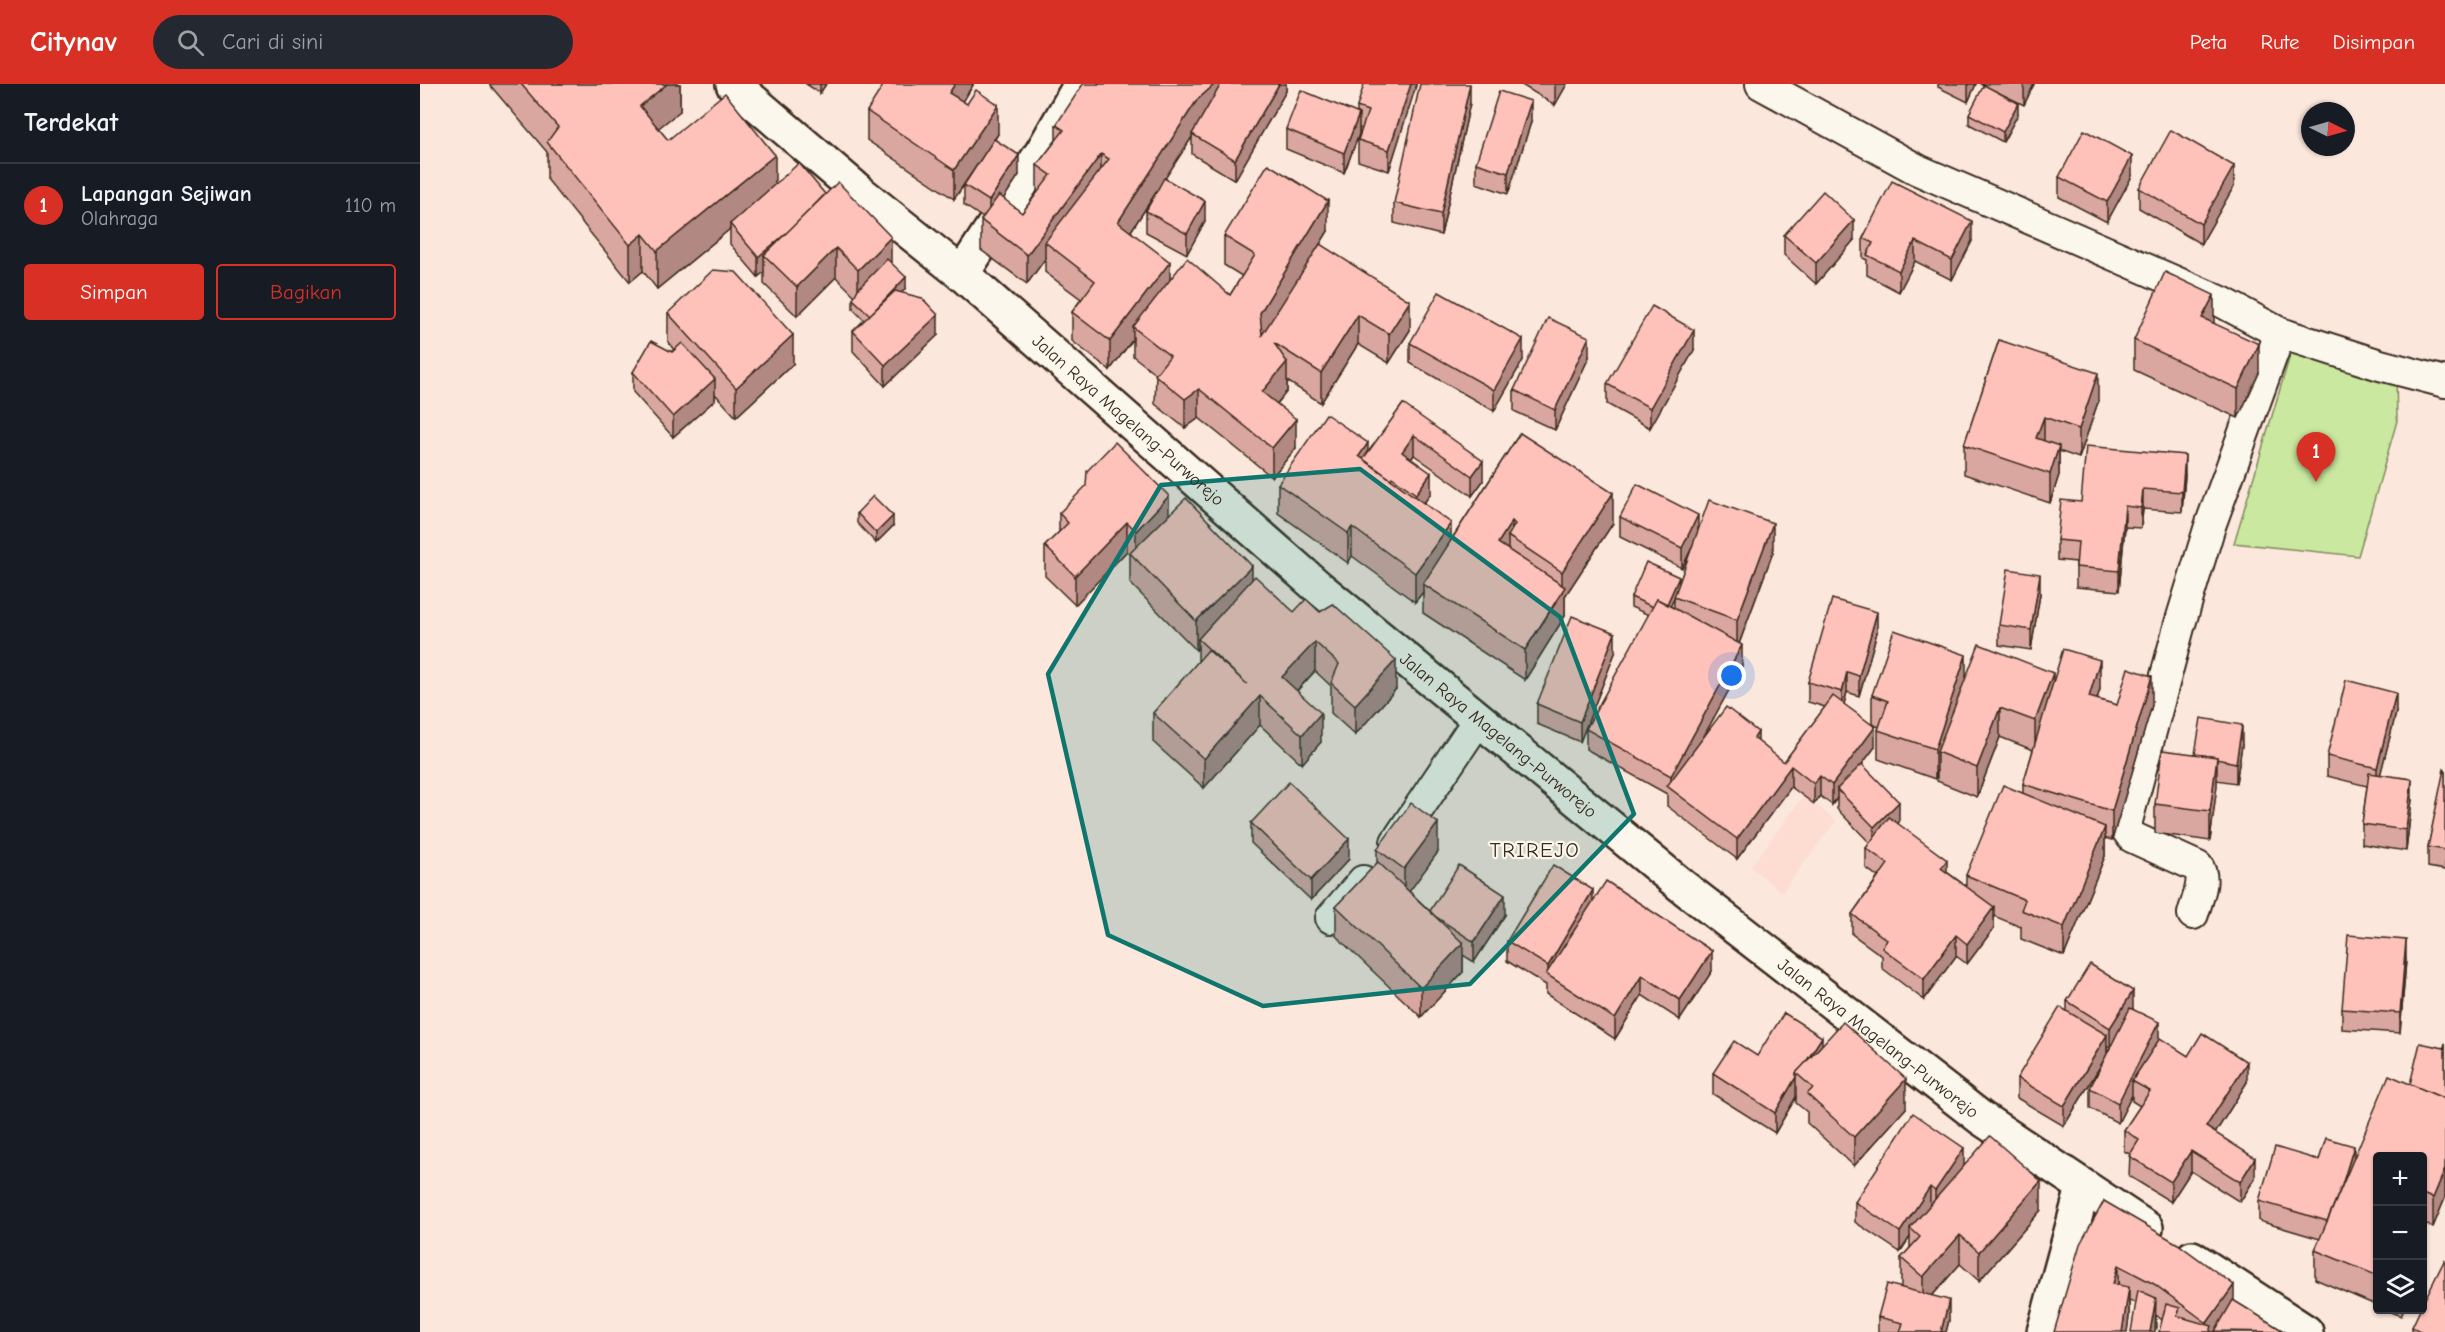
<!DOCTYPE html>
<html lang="id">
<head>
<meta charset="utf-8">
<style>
  :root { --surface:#171b24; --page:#242831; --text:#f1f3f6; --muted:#9ea1a6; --line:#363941; --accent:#d93025 }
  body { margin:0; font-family:"Comic Neue",sans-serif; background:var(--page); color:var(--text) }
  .controls { position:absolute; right:18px; bottom:18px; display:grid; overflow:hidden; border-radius:6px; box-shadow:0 2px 4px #0004 }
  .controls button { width:54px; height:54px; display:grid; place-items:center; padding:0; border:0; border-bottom:2px solid var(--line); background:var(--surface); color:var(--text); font:30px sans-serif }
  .compass { position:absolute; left:1881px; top:18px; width:54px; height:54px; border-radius:50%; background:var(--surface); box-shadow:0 2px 4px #0004; rotate:95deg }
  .you { position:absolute; left:1312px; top:592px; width:21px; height:21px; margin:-15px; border:4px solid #fff; border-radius:50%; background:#1a73e8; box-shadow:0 0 0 9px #1a73e833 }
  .badge { display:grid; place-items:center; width:39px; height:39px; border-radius:50%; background:var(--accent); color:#fff; font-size:20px; font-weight:700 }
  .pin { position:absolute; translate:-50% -50px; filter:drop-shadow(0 2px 3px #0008) }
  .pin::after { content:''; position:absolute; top:32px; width:21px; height:18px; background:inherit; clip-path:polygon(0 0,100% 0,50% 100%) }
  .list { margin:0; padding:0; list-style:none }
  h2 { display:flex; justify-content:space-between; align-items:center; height:78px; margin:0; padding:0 24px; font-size:26px }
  h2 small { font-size:20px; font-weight:400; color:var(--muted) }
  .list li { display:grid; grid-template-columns:39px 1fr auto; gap:18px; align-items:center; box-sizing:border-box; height:84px; padding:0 24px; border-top:2px solid var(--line) }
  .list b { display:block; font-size:22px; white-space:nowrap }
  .list p { margin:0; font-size:20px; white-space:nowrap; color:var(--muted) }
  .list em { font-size:20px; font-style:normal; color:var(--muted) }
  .actions { display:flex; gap:12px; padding:18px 24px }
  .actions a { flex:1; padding:14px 0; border:2px solid var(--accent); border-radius:6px; text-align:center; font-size:21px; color:var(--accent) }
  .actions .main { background:var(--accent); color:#fff }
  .icon { flex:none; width:33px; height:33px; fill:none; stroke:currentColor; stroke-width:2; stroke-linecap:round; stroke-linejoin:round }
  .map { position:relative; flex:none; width:2025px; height:1248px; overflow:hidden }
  header { display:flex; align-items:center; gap:36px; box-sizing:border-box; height:84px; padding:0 30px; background:var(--accent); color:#fff }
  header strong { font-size:28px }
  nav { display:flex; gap:33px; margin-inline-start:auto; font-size:21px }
  .search { width:420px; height:54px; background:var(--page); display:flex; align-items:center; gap:15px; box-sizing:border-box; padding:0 21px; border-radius:33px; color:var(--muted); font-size:22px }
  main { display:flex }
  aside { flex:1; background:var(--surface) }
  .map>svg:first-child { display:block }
</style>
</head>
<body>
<header>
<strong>Citynav</strong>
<div class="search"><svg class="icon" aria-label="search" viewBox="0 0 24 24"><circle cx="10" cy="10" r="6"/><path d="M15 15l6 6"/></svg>Cari di sini</div>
<nav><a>Peta</a><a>Rute</a><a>Disimpan</a></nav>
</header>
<main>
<aside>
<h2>Terdekat<small></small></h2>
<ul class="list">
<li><span class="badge">1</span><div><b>Lapangan Sejiwan</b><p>Olahraga</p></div><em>110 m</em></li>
</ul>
<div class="actions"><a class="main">Simpan</a><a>Bagikan</a></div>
</aside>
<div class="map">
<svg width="2025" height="1248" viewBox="0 0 2025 1248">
  <rect width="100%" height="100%" fill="#fce7dd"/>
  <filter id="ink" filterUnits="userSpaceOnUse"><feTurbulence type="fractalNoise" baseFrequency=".0167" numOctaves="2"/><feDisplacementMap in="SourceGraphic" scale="12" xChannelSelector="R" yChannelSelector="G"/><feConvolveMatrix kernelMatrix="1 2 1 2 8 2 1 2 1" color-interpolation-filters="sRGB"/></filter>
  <g filter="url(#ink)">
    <polygon fill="#fddcd2" points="1384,712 1416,737 1362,808 1330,783"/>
    <polygon fill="#cae89f" stroke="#82895e" stroke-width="1.5" points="1872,265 1976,292 1977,337 1938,472 1814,459"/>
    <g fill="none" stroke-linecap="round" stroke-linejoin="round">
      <defs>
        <g id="street">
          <polyline points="1341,0 1498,86 1802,218 1860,249 1960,281 2025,298"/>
          <polyline points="976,758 1058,636"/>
          <path d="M 1773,830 C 1777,815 1787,796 1778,783 L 1712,753 L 1707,746 L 1707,737 L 1759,543 L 1790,442 L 1860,249"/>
          <polyline points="911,834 943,797"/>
        </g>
        <g id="secondary">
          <polyline points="542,190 624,65 661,0"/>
          <polyline points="1624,1248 1663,1104"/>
        </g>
        <g id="primary">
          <path id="s1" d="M 313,0 L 442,110 L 542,190 L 898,503 L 1262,802 L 1561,1034 L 1726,1144"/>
          <polyline points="1772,1174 1886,1248"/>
        </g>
      </defs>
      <use href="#street" stroke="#3b2a1e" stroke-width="34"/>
      <use href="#secondary" stroke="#3b2a1e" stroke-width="38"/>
      <use href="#primary" stroke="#3b2a1e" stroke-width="38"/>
      <use href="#street" stroke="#fbf7ec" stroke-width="30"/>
      <use href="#secondary" stroke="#fbf7ec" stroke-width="33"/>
      <use href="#primary" stroke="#fbf7ec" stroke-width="33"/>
    </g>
    <g fill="#daa7a0" stroke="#3b2a1e" stroke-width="1.5" fill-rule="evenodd">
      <polygon points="69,0 260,0 260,27 238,44 248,56 355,100 405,110 471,179 486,204 481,208 518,251 465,302 433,267 433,247 444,236 433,225 433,215 435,212 416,193 377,232 344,200 344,188 338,193 310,160 310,145 237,205 223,187 210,198 127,95 127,68"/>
      <polygon points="386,0 406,0 400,9"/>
      <polygon points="553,0 553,1 543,18 578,50 575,55 599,91 583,115 602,129 617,109 617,81 636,56 636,41 866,0 866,7 815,96 772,70 772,53 745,94 785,137 767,170 726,148 726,127 737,107 711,147 750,196 810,211 822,192 804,181 804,152 908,147 900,160 990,246 969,279 938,260 901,319 867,297 867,307 857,320 876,364 852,393 779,334 765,344 735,320 736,290 713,272 713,255 690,286 652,257 652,228 661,215 625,188 625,175 607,200 561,166 561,136 563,134 544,121 544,101 548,96 534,115 447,56 447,27"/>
      <polygon points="996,0 969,87 938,77 938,56 942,45 939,44 939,50 924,89 866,65 866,45 937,29 937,23"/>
      <polygon points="1100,0 1147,0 1135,21"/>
      <polygon points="1518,0 1556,0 1548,18 1518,3"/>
      <polygon points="1560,0 1614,0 1604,21 1573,6 1598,30 1583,58 1549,40 1549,30 1564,2"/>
      <polygon points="1050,19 1021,151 974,139 974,119"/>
      <polygon points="1111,38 1088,110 1056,99 1056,79"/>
      <polygon points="1712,92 1687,138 1639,113 1639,93"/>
      <polygon points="1814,102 1781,160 1719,124 1719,104"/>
      <polygon points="1364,151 1434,156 1396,200 1364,171"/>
      <polygon points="1443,154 1552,157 1532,196 1495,177 1479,208 1447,191 1447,176 1443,174"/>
      <polygon points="248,229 373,280 316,333 295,310 295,316 253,353 213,308 213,288 254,266 248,258"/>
      <polygon points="1794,239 1839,289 1818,334 1714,286 1714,256"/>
      <polygon points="1579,256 1678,318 1659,374 1639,367 1639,391 1630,419 1544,390 1544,361"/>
      <polygon points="990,259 1103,276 1074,327 990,279"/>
      <polygon points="1274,266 1230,344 1187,320 1187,300"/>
      <polygon points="1169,273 1135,346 1094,327 1094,306"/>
      <polygon points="983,320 1063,397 1052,412 994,371 991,375 1011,409 1004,419 1031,456 1100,349 1193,439 1145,512 1145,532 1105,596 1003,529 1003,508 995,518 932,472 928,479 858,429 858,400 948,369"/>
      <polygon points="1765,391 1762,428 1723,425 1721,444 1705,443 1699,507 1656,503 1656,478 1637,476 1637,456 1661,418"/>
      <polygon points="437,429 473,442 456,459 437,439"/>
      <polygon points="639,429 749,431 874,528 976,605 935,651 911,629 911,602 895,587 877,607 901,658 882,680 840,641 784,704 733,658 733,629 778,578 778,564 776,566 710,499 710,470 707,467 655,521 625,492 625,462 639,448"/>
      <path d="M 1200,433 L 1278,446 L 1353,468 L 1319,560 L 1322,582 L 1281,657 L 1338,658 L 1364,678 L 1405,623 L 1388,618 L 1388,598 L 1457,548 L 1439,612 L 1427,608 L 1424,620 L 1455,663 L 1442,680 L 1479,738 L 1477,739 L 1527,788 L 1546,802 L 1546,791 L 1603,709 L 1603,700 L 1613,666 L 1580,653 L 1557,713 L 1517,697 L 1517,686 L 1515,695 L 1458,675 L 1458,646 L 1459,643 L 1452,640 L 1452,611 L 1546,594 L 1633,598 L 1680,605 L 1677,615 L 1697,621 L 1732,621 L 1692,756 L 1685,754 L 1685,772 L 1644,872 L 1601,855 L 1601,843 L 1574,832 L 1574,844 L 1547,880 L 1536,872 L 1504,916 L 1462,884 L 1462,872 L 1432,850 L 1432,830 L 1458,793 L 1446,784 L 1446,764 L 1450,759 L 1417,725 L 1417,714 L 1412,721 L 1400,712 L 1394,720 L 1371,703 L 1317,775 L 1247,722 L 1247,710 L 1166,665 L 1166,645 L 1229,531 L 1211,523 L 1211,513 L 1259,500 L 1271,465 L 1262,484 L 1200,453 ZM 1254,514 L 1254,524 L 1250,522 Z"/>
      <polygon points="1620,510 1611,566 1579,561 1579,541"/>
      <polygon points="1195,569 1160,658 1117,640 1117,620"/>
      <polygon points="1976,629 1960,691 1992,715 1986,767 1942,760 1942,740 1947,702 1907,692 1907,672"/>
      <polygon points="1822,661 1816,699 1797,696 1790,757 1735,749 1735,720 1775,670"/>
      <polygon points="2025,686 2025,786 2008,783 2008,763"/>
      <polygon points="831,739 929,775 891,816 831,759"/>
      <polygon points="957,765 1018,768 989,807 1010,827 1085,831 1054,878 1043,871 1043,888 1001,933 916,852 916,822 957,779"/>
      <polygon points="1173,817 1292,887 1260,936 1222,911 1195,955 1126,910 1126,901 1087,877 1087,857"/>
      <polygon points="1986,876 1980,949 1922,945 1922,925"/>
      <path d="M 1647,917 L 1713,925 L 1739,955 L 1768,972 L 1827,998 L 1795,1049 L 1835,1094 L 1820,1118 L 1771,1087 L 1751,1118 L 1709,1092 L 1710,1070 L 1704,1067 L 1704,1046 L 1720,1022 L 1712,1017 L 1712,1011 L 1698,1039 L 1670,1024 L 1670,1004 L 1686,973 L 1644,1042 L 1597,1014 L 1597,994 L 1647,927 ZM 1687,962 L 1690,964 L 1687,971 Z"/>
      <polygon points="2025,959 2025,1114 2013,1143 2002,1139 2002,1072 1958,1072 1958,1222 1895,1195 1895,1166 1900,1155 1839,1137 1839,1117 1899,1076 1934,1073 1990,1000 2024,964"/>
      <polygon points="1402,961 1486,1024 1434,1082 1387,1039 1387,1028 1376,1019 1376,1013 1355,1049 1293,1010 1293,989 1337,972"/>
      <polygon points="1544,1083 1621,1126 1559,1197 1540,1180 1512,1212 1529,1236 1526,1248 1458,1248 1458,1233 1481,1203 1481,1174 1490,1164 1490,1153 1480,1168 1435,1138 1435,1118"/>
      <polygon points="1684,1117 1814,1217 1865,1248 1739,1248 1742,1236 1736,1231 1736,1243 1716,1219 1709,1216 1709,1232 1707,1248"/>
      <polygon points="1967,1226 1984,1226 1981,1232"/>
      <polygon points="1992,1243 2025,1248 1992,1248"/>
    </g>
    <g fill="#b28882" stroke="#3b2a1e" stroke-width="1.5">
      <polygon points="247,0 260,0 260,27 220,59 220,22"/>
      <polygon points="400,0 406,0 400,9"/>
      <polygon points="535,0 553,0 553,1 529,38 529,9"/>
      <polygon points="795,0 813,0 772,50 772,53 698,167 698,138 777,16"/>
      <polygon points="859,0 866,0 866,7 815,96 815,76"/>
      <polygon points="991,0 996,0 996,2 969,87 969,66"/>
      <polygon points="1050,0 1050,19 1021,151 1021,130"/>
      <polygon points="1135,0 1147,0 1135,21"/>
      <polygon points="1548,0 1556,0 1548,18"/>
      <polygon points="1605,0 1614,0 1604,21 1604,1"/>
      <polygon points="1111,17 1111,38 1088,110 1088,89"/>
      <polygon points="1598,19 1598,30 1583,58 1583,48"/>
      <polygon points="578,21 578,50 534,115 534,86"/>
      <polygon points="939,30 939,50 924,89 924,69"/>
      <polygon points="681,70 681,99 625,158 625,175 607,200 607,171"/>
      <polygon points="355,71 355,109 310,140 310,145 237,205 237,167"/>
      <polygon points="599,71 599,91 569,137 569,117"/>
      <polygon points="1712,72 1712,92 1687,138 1687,118"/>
      <polygon points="1814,82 1814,102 1781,160 1781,140"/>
      <polygon points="408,113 344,171 344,188 338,193 338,173"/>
      <polygon points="785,117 785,137 767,170 767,150"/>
      <polygon points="908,117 908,147 840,259 840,229"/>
      <polygon points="1434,136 1434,156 1396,200 1396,179"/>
      <polygon points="1552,137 1552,157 1532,196 1532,176"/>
      <polygon points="223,150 223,187 210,198 210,161"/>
      <polygon points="471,153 471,182 438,215 438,186"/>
      <polygon points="1495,157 1495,177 1479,208 1479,187"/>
      <polygon points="416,164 416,193 377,232 377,203"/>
      <polygon points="750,178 750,207 713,243 713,255 690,286 690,257"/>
      <polygon points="486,193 486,204 451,241 451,231"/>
      <polygon points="1794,211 1794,240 1782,234"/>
      <polygon points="990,217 990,246 969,279 969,250"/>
      <polygon points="518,231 518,251 465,302 465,281"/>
      <polygon points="938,231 938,260 901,319 901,289"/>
      <polygon points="1274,246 1274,266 1230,344 1230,324"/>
      <polygon points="373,251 373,280 316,333 316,304"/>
      <polygon points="1169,253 1169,273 1135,346 1135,326"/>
      <polygon points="1103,255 1103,276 1074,327 1074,306"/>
      <polygon points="1839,260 1839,289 1818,334 1818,305"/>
      <polygon points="867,278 867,307 842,338 842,308"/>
      <polygon points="1678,289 1678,318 1659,374 1659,345"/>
      <polygon points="295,295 295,316 253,353 253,333"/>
      <polygon points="779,305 779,334 765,344 765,315"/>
      <polygon points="1624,333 1624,362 1616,354"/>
      <polygon points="876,335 876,364 852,393 852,364"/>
      <polygon points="994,351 994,371 982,388 982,368"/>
      <polygon points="948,359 948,388 939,372"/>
      <polygon points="1639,362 1639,391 1630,419 1630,390"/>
      <polygon points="1765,371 1765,391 1762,428 1762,408"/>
      <polygon points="1063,377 1063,397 1052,412 1052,392"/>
      <polygon points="1011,389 1011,409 996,430 996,410"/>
      <polygon points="1723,405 1723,425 1721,444 1721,424"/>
      <polygon points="1193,409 1193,439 1145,512 1145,532 1105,596 1105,566 1142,509 1142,488"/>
      <polygon points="749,412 749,441 716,476 716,447"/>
      <polygon points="1705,422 1705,443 1699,507 1699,487"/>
      <polygon points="1278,431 1278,451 1262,484 1262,464"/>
      <polygon points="473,432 473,442 456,459 456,449"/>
      <polygon points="1092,437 1092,455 1088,452 1088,473 1078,459"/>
      <polygon points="707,438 707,467 655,521 655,492"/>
      <polygon points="1031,439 1031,468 1003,500 1003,508 995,518 995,489"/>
      <polygon points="1353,439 1353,468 1317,565 1317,536"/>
      <polygon points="932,443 932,472 928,479 928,449"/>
      <polygon points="832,482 832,511 778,555 778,564 776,566 776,537"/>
      <polygon points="1620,490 1620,510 1611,566 1611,546"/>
      <polygon points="1259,493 1259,503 1244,537 1244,527"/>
      <polygon points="1457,528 1457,548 1439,612 1439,592"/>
      <polygon points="1195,549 1195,569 1160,658 1160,638"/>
      <polygon points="895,558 895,587 862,622 862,593"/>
      <polygon points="1322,561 1322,582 1254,707 1251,705 1251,692"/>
      <polygon points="1546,571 1546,601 1517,668 1517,686 1515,695 1515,665"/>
      <polygon points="976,576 976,605 935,651 935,621"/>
      <polygon points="1680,576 1680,605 1669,642 1669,613"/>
      <polygon points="1427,588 1427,608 1422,628 1422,608"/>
      <polygon points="1633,589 1633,618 1615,667 1615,637"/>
      <polygon points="1732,592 1732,621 1692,756 1692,727"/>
      <polygon points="1976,609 1976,629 1957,704 1957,684"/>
      <polygon points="840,612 840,641 784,704 784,675"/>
      <polygon points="1580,624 1580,653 1557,713 1557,684"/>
      <polygon points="901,629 901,658 882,680 882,651"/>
      <polygon points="1822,641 1822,661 1816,699 1816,679"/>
      <polygon points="1455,643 1455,663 1420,709 1417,705 1417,714 1412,721 1412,701"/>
      <polygon points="1338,648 1338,668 1334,654"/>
      <polygon points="1797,673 1797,702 1790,757 1790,727"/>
      <polygon points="1371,682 1371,703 1317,775 1317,755"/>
      <polygon points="1400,692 1400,712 1394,720 1394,700"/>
      <polygon points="1992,695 1992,715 1986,767 1986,746"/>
      <polygon points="1479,718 1479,738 1454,763 1454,743"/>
      <polygon points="1018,739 1018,768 984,815 984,785"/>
      <polygon points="1685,743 1685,772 1644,872 1644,843"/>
      <polygon points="929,755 929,775 891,816 891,796"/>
      <polygon points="1527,776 1527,796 1521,784"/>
      <polygon points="1173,806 1173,826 1128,891 1128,882"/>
      <polygon points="1085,811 1085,831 1054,878 1054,858"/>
      <polygon points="1574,823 1574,844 1547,880 1547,860"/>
      <polygon points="1536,851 1536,872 1504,916 1504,895"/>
      <polygon points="1986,856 1986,876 1980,949 1980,929"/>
      <polygon points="1043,859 1043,888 1001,933 1001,904"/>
      <polygon points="1292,867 1292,887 1260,936 1260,916"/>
      <polygon points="1222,891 1222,911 1195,955 1195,935"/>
      <polygon points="1713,907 1713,927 1690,964 1690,944"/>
      <polygon points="1739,938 1739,958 1712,997 1712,1011 1698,1039 1698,1019"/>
      <polygon points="1687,951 1687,971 1644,1042 1644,1022"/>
      <polygon points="1402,953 1402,973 1378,991"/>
      <polygon points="1827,978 1827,998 1786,1064 1786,1043"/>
      <polygon points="1376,993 1376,1013 1355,1049 1355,1029"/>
      <polygon points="1486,995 1486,1024 1434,1082 1434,1053"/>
      <polygon points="1934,1062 1934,1083 1911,1138"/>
      <polygon points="1544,1064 1544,1084 1515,1127 1515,1107"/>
      <polygon points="1771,1067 1771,1087 1751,1118 1751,1098"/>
      <polygon points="1835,1074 1835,1094 1820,1118 1820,1098"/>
      <polygon points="2025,1085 2025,1114 2013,1143 2013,1114"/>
      <polygon points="1621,1097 1621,1126 1559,1197 1559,1168"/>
      <polygon points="1510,1103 1510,1123 1490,1144 1490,1153 1480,1168 1480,1148"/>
      <polygon points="1540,1151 1540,1180 1503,1222 1503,1193"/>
      <polygon points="1698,1181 1698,1210 1693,1200"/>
      <polygon points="1814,1201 1814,1231 1795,1248 1787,1248 1787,1239"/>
      <polygon points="1709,1203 1709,1232 1707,1248 1702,1248"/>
      <polygon points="1736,1214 1735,1248 1730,1248"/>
      <polygon points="1529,1216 1529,1236 1526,1248 1521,1248"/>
    </g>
    <g fill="#fec2ba" stroke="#3b2a1e" stroke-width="1.5">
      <polygon points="101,0 247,0 220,22 248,56 305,9 355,71 237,167 223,150 210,161 127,58 138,43"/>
      <polygon points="464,0 535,0 529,9 547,20 556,6 578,21 534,86 447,27"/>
      <polygon points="663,0 795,0 777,16 698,138 750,178 690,257 652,228 675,197 625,158 689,75 681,70 607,171 561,136 579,111 602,129 631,91 617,81 644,46 636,41"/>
      <polygon points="801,0 859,0 815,76 772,50"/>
      <polygon points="944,0 991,0 969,66 938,56 948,27 937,23"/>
      <polygon points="1000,0 1050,0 1021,130 974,119"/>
      <polygon points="1564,1 1598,19 1583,48 1549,30"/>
      <polygon points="881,6 939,30 924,69 866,45"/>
      <polygon points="1079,7 1111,17 1088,89 1056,79"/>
      <polygon points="1664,46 1712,72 1687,118 1639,93"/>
      <polygon points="1751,46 1814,82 1781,140 1719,104"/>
      <polygon points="574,55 599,71 569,117 544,101"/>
      <polygon points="379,79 405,110 370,146 338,173 310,140"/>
      <polygon points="848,80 908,117 840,229 842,251 900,160 990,217 969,250 938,231 901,289 854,259 867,278 842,308 876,335 852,364 779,305 765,315 735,291 750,272 713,243 767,174 810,211 835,171 804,152"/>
      <polygon points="744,94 785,117 767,150 726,127"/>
      <polygon points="1472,97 1552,137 1532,176 1495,157 1479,187 1447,171 1453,159 1443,154"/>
      <polygon points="418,98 471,153 438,186 416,164 377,203 344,171"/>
      <polygon points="1403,107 1434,136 1396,179 1364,151"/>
      <polygon points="467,175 486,193 450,231 433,215 438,205"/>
      <polygon points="293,186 316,188 373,251 316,304 248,229"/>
      <polygon points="1745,188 1794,211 1782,234 1839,260 1818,305 1714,256"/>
      <polygon points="475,207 502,214 518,231 465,281 433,247"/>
      <polygon points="1019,208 1103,255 1074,306 990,259"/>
      <polygon points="1232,222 1274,246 1230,324 1187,300"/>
      <polygon points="1128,234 1169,253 1135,326 1094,306"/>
      <polygon points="1579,256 1678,289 1659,345 1624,333 1616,354 1639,362 1630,390 1544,361"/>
      <polygon points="231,257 252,268 262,259 295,295 253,333 213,288"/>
      <polygon points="983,320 1063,377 1052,392 994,351 982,368 1011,389 996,410 972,393 971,395 943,375"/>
      <polygon points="906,330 948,359 939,372 1031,439 995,489 932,443 928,449 858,400"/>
      <polygon points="1100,349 1193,409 1142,488 1088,452 1095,440 1092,437 1078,459 1145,503 1105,566 1003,500"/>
      <polygon points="695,358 749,412 716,447 707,438 655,492 625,462 648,439 639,429 666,402 667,387"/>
      <polygon points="1666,362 1765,371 1762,408 1723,405 1721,424 1705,422 1699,487 1656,483 1658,458 1637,456 1641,416 1661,418"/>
      <polygon points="1217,400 1278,431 1262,464 1200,433"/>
      <polygon points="453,412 473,432 456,449 437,429"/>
      <polygon points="766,414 832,482 776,537 710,469"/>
      <polygon points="1289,416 1353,439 1317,536 1254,513"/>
      <polygon points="1226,478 1259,493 1247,520 1237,515 1233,523 1211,513"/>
      <polygon points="1588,485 1620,490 1611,546 1579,541"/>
      <polygon points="835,492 874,528 886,515 900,528 913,520 976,576 935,621 911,599 919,580 895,558 862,593 901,629 882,651 840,612 784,675 733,629 788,566 827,600 778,555"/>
      <polygon points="1237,515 1322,561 1251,692 1166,645"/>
      <polygon points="1412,515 1457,528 1439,592 1427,588 1422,608 1388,598"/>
      <polygon points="1152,532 1195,549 1160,638 1117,620"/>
      <polygon points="1474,546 1546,571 1515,665 1458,646 1468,617 1452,611"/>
      <polygon points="1559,560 1633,589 1615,637 1580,624 1557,684 1517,668"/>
      <polygon points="1643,565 1680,576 1669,613 1697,621 1708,584 1732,592 1692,727 1603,700"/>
      <polygon points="1926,596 1976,609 1957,684 1907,672"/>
      <polygon points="1413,612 1455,643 1412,701 1400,692 1394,700 1371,682 1317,755 1247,702 1306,623 1338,648 1334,654 1364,678"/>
      <polygon points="1781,634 1822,641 1816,679 1796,675 1797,673 1775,670"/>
      <polygon points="1742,666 1797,673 1790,727 1735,720"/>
      <polygon points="1442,680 1479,718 1454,743 1417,705"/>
      <polygon points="2024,685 2025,686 2025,766 2008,763"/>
      <polygon points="1949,689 1992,695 1986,746 1942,740"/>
      <polygon points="869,698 929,755 891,796 831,739"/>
      <polygon points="1583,701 1685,743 1644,843 1601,826 1605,816 1546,791"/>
      <polygon points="991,719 1018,739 984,785 957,765"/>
      <polygon points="1469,733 1527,776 1521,784 1574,823 1547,860 1536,851 1504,895 1462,864 1467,856 1432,830 1468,780 1446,764"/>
      <polygon points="958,778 1043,859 1001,904 916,822"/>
      <polygon points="1039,781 1085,811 1054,858 1016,833 1010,827"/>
      <polygon points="1133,781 1173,806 1128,882 1087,857"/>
      <polygon points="1186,797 1292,867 1260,916 1222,891 1195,935 1126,890"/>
      <polygon points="1928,851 1986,856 1980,929 1922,925"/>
      <polygon points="1670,880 1713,907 1690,944 1647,917"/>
      <polygon points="1640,923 1687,951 1644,1022 1597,994"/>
      <polygon points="1710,924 1739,938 1698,1019 1670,1004"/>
      <polygon points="1364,929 1402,953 1384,981 1376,989 1376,993 1355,1029 1293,989 1314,957 1337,972"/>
      <polygon points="1423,938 1486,995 1434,1053 1387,1010 1393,1004 1376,989"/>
      <polygon points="1782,949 1827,978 1786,1043 1835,1074 1820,1098 1771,1067 1751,1098 1709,1072 1719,1056 1704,1046 1730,1007 1712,997 1740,954 1768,972"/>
      <polygon points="2000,959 2024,964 2025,959 2025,1015 1990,1000"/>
      <polygon points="1969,991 2025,1015 2025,1085 2013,1114 2002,1110 2002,1072 1958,1072 1958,1192 1895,1166"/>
      <polygon points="1493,1029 1544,1064 1515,1107 1510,1103 1480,1148 1435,1118"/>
      <polygon points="1570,1052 1621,1097 1559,1168 1540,1151 1503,1193 1481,1174 1500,1153 1490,1144"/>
      <polygon points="1906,1054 1934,1062 1922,1101 1907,1137 1839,1117 1855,1063 1899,1076"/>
      <polygon points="1684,1117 1758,1160 1814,1201 1787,1239 1734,1200 1698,1181 1693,1200 1709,1203 1702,1248 1634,1248 1660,1160"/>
      <polygon points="2025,1175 2025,1248 2002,1248 1992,1243 2000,1226 2002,1226 2002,1221"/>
      <polygon points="1467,1200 1529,1216 1521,1248 1480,1248 1483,1239 1458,1233"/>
      <polygon points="1718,1206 1736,1214 1730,1248 1711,1248"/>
      <polygon points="1813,1216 1865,1248 1795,1247"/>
      <polygon points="1746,1220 1760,1224 1757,1232 1792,1242 1790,1248 1739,1248"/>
    </g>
  </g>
  <path fill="#0f766e" fill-opacity="0.2" stroke="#0f766e" stroke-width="4.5" stroke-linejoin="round" d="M 940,385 L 1140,533 L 1214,730 L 1050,900 L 843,922 L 688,851 L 628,590 L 741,401 Z"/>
  <g text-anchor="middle" stroke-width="4.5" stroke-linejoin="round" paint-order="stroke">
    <g font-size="18" fill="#3b2a1e" stroke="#fbf7ec">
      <text dy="6" stroke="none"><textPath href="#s1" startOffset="519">Jalan Raya Magelang-Purworejo</textPath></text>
      <text dy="6" stroke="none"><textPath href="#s1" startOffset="1005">Jalan Raya Magelang-Purworejo</textPath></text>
      <text dy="6" stroke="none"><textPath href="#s1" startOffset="1491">Jalan Raya Magelang-Purworejo</textPath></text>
    </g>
    <g font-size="21" letter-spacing="1.5" fill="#3b2a1e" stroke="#fbf7ec">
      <text x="1115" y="773">TRIREJO</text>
    </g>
  </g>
</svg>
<div class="controls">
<button>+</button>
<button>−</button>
<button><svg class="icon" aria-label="layers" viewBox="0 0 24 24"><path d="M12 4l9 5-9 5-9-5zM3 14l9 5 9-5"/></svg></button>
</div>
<svg class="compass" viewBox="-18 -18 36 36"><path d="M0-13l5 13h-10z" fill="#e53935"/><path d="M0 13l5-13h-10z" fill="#9ea1a6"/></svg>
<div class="you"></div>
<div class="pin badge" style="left:1896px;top:398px">1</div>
</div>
</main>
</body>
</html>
